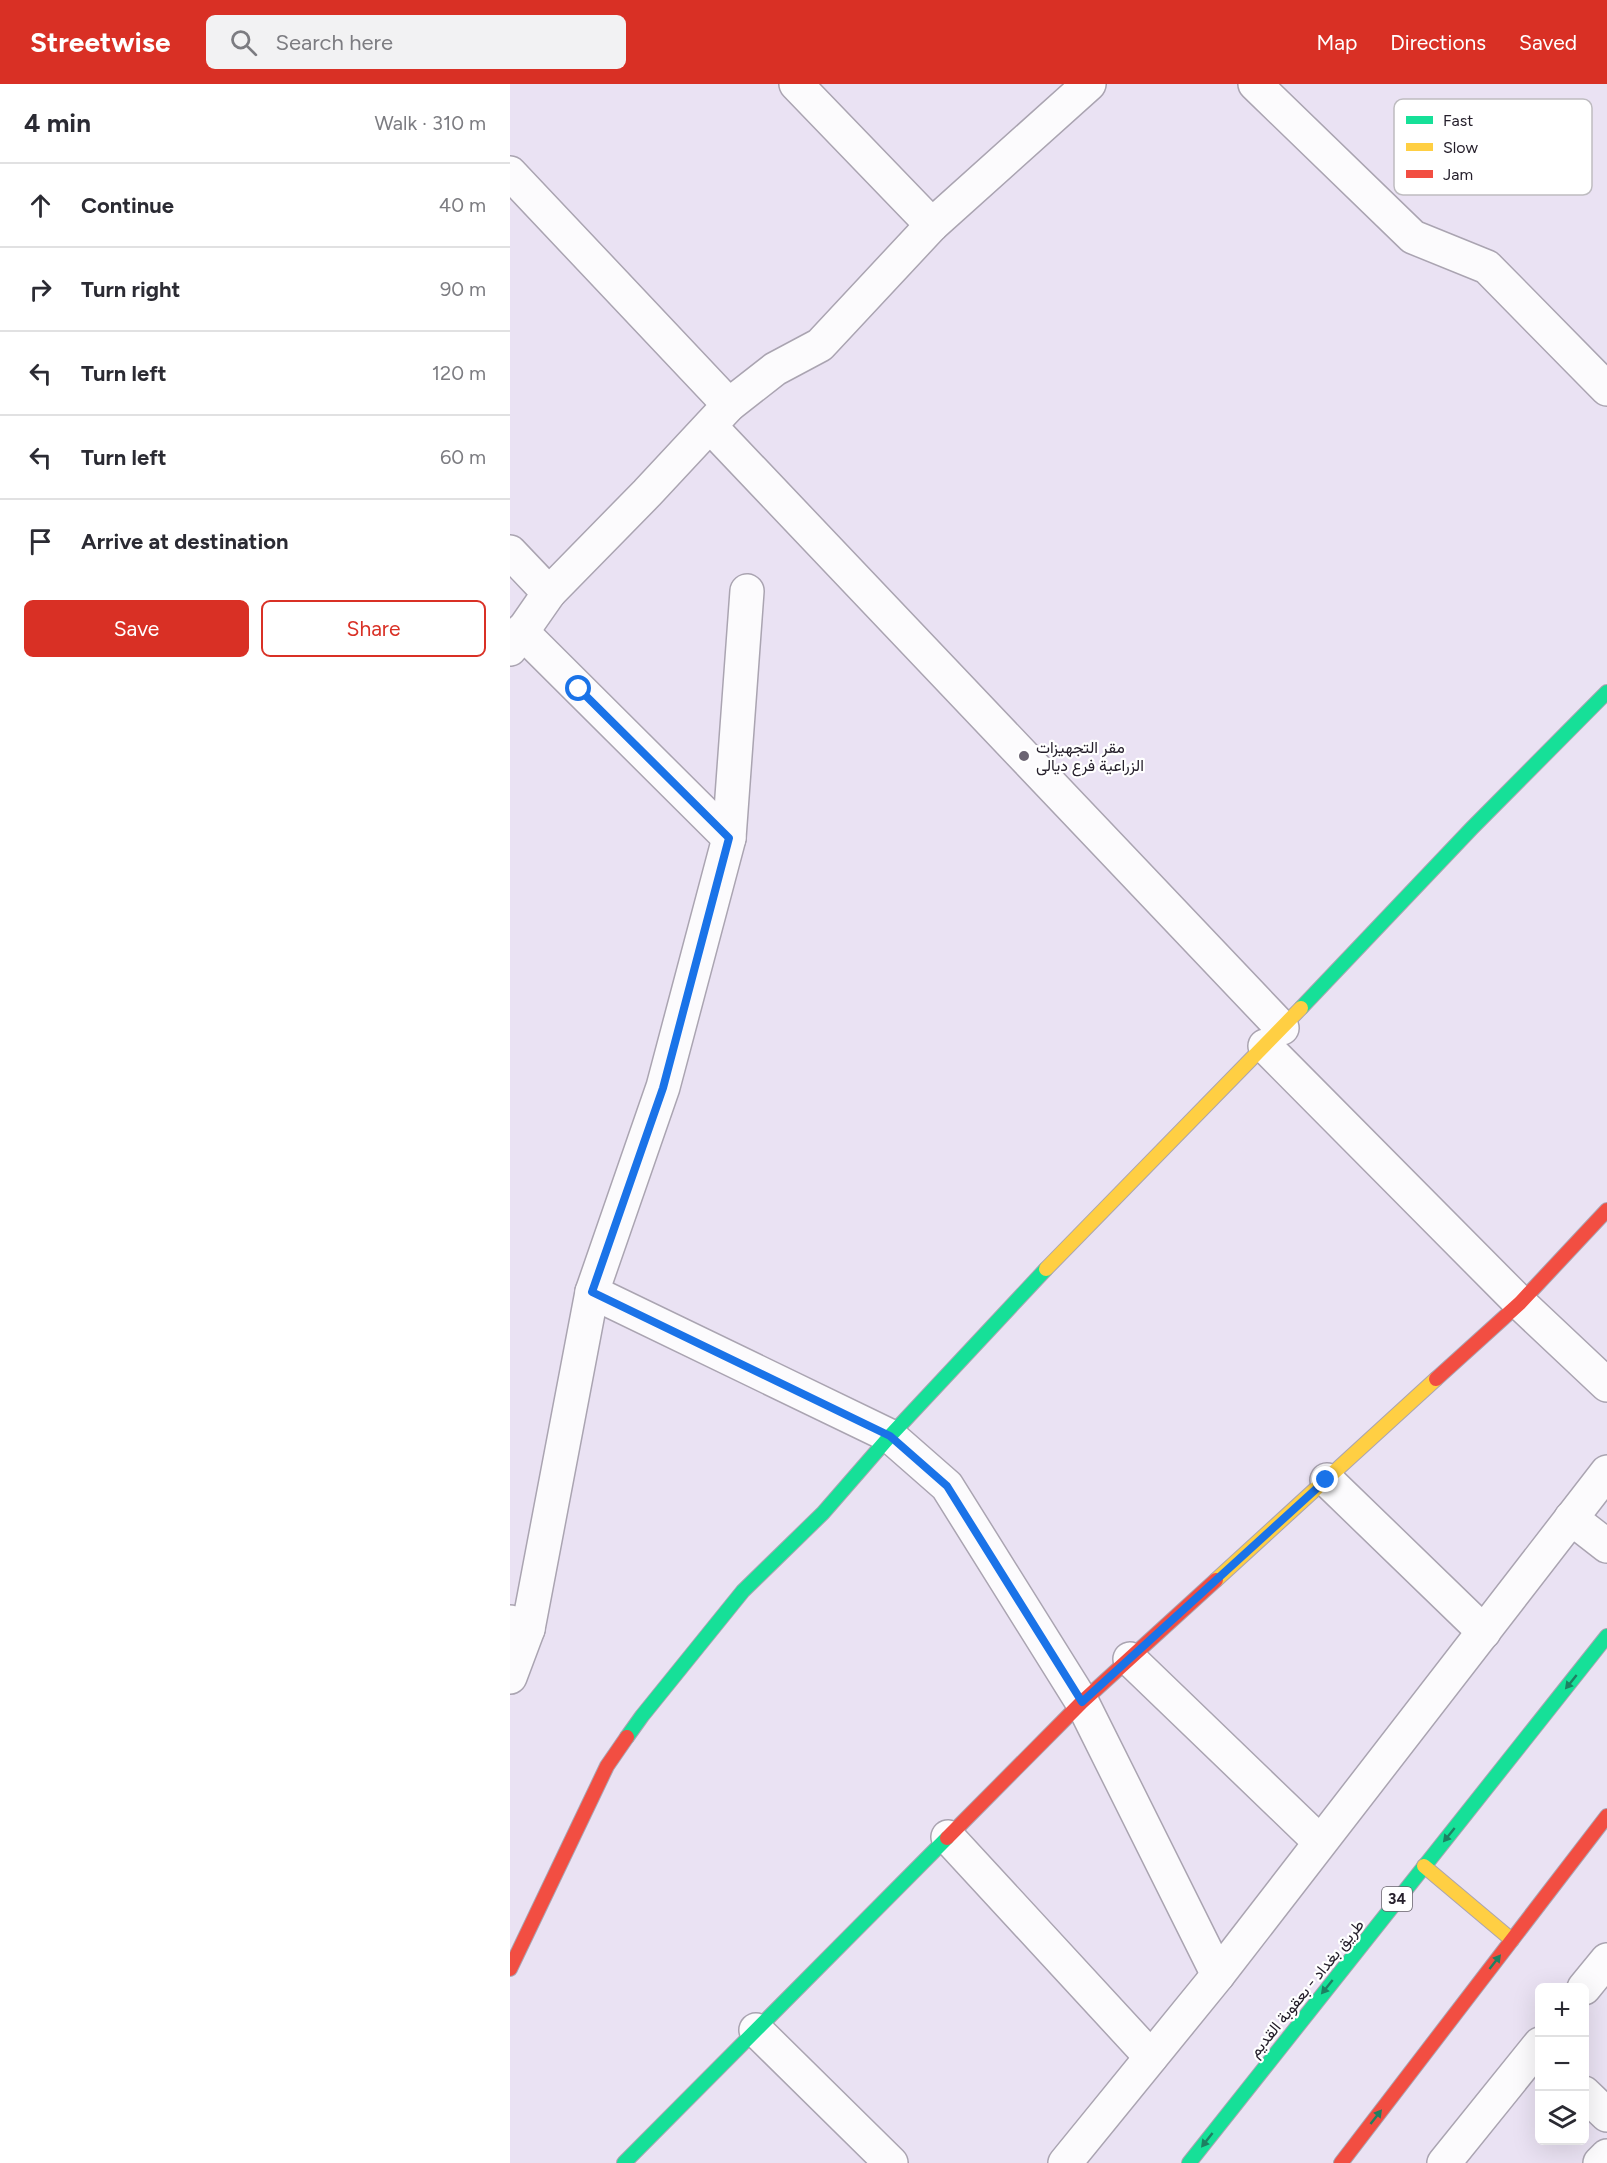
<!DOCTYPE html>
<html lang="en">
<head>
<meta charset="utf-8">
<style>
  :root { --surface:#fff; --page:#f2f2f3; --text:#2b2b33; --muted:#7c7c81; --line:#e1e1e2; --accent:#d93025 }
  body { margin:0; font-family:Figtree,Vazirmatn,sans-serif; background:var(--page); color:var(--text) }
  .controls { position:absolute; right:18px; bottom:18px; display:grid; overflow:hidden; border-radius:9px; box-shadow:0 6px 24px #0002 }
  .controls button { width:54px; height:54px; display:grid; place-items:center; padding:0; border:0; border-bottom:2px solid var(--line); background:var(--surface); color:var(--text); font:30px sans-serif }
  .stop { position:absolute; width:18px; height:18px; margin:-14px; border:4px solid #1a73e8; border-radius:50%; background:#fff }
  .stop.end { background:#1a73e8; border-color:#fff; box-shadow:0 2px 6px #0008 }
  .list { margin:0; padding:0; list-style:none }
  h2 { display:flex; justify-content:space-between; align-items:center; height:78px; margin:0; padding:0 24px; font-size:26px }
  h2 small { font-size:20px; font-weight:400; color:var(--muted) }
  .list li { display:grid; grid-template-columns:39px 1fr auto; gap:18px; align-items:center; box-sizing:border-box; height:84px; padding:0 24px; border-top:2px solid var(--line) }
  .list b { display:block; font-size:22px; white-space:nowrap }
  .list em { font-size:20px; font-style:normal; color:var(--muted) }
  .actions { display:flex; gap:12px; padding:18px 24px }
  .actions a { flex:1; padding:14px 0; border:2px solid var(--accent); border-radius:9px; text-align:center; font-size:21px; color:var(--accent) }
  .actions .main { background:var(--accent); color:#fff }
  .icon { flex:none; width:33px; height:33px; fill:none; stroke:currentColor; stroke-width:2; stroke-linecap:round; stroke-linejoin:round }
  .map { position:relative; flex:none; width:1097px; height:2079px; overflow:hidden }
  header { display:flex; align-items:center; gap:36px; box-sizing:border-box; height:84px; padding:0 30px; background:var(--accent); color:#fff }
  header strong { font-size:28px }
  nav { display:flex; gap:33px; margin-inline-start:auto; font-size:21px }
  .search { width:420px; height:54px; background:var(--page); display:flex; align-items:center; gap:15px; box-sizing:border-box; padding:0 21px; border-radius:9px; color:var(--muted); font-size:22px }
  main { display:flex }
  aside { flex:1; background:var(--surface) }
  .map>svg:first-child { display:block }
</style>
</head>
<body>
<header>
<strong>Streetwise</strong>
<div class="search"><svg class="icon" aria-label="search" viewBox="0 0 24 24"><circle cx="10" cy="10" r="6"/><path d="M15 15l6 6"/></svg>Search here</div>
<nav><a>Map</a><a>Directions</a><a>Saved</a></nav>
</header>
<main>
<aside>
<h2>4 min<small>Walk · 310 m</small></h2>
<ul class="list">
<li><svg class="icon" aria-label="ahead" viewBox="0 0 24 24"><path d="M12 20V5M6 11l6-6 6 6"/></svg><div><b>Continue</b></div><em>40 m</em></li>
<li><svg class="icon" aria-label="right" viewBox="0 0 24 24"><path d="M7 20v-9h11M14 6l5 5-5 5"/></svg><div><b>Turn right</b></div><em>90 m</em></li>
<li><svg class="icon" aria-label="left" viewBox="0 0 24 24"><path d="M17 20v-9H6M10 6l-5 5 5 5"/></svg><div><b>Turn left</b></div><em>120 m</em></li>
<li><svg class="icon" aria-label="left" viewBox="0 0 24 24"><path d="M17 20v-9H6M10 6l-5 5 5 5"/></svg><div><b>Turn left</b></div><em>60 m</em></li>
<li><svg class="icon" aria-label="arrive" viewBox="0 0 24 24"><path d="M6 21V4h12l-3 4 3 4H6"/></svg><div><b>Arrive at destination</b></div></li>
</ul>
<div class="actions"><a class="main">Save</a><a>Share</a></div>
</aside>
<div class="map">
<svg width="1097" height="2079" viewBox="0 0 1097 2079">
  <rect width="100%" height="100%" fill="#eae2f3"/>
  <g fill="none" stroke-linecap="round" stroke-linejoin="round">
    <defs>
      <g id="street">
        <polyline points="286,0 422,141"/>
        <polyline points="745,0 903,153 977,183 1097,305"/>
        <polyline points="0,89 219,321"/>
        <polyline points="200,342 772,944"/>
        <polyline points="0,468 39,509"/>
        <polyline points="11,547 219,754"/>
        <polyline points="0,565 39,509 137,409 219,321 265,285 310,261 422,141 579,0"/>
        <polyline points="755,962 1010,1219 1097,1301"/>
        <polyline points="82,1208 380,1352 437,1402 572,1618 708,1891"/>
        <polyline points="817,1396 974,1548"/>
        <polyline points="1061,1434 1097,1462"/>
        <polyline points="0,1538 18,1545 82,1208 153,1003 219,754 237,507"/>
        <polyline points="620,1575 810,1758"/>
        <polyline points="0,1593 18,1545"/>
        <polyline points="438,1753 641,1973"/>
        <polyline points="1074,1904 1097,1876"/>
        <polyline points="246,1946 381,2079"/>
        <polyline points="1074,2009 1097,2031"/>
        <polyline points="555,2079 708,1891 1097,1388"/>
        <polyline points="934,2079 1030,1960"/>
        <polyline points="1090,2079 1097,2072"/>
      </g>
      <g id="fast">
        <polyline points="791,924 962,744 1097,608"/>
        <polyline points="117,1653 132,1632 233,1507 313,1429 380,1352 536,1185"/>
        <polyline points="114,2079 437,1754"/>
        <polyline points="679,2079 1097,1552"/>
      </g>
      <g id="slow">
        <polyline points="536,1185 791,924"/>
        <polyline points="706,1496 926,1295"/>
        <polyline points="914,1782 1002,1856"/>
      </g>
      <g id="jam">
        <polyline points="926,1295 1010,1219 1097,1126"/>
        <polyline points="437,1754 572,1618 706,1496"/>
        <polyline points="0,1885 97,1682 117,1653"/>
        <polyline points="831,2079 1097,1732"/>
      </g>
    </defs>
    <use href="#street" stroke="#aaa4b1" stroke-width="36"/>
    <use href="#fast" stroke="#aaa4b1" stroke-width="16"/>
    <use href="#slow" stroke="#aaa4b1" stroke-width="16"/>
    <use href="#jam" stroke="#aaa4b1" stroke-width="16"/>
    <use href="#street" stroke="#fcfbfd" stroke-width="33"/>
    <use href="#fast" stroke="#16e098" stroke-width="14"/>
    <use href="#slow" stroke="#ffcf43" stroke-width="14"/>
    <use href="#jam" stroke="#f24e42" stroke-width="14"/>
  </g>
  <defs><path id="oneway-solid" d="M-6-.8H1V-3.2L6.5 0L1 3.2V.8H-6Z" transform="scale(1.5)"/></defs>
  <g fill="#1e8062">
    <use href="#oneway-solid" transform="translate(1061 1598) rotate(129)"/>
    <use href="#oneway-solid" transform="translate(939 1751) rotate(129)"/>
    <use href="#oneway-solid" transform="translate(985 1878) rotate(-52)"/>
    <use href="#oneway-solid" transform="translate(817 1903) rotate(129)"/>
    <use href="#oneway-solid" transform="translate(866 2033) rotate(-52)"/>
    <use href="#oneway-solid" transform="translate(697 2056) rotate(128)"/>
  </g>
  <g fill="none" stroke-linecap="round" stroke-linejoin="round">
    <polyline stroke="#1a73e8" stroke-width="8" points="69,605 219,754 153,1004 82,1208 380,1352 437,1402 572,1618 816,1396"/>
  </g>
  <circle fill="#6b6472" stroke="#fff" stroke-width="2" cx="514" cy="672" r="6"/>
  <g text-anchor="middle" stroke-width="4.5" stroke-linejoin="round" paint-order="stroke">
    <rect fill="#fff" stroke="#67636b" stroke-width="1.5" x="872" y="1803" width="30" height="24" rx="4.5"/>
    <g font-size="15" font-weight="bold" fill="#26202c">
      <text x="887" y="1820">34</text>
    </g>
    <g font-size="16" fill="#26202c" stroke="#fff" text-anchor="start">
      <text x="526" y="669">مقر التجهيزات<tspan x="526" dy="18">الزراعية فرع ديالى</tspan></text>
    </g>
    <g font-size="16" fill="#26202c" stroke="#fff">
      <text transform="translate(796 1904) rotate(-51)" y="6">طريق بغداد - بعقوبة القديم</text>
    </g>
  </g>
  <rect x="884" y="15" width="198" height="96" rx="9" fill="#fff" stroke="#bebcc0" stroke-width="1.5"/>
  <rect x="896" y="32" width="27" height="8" fill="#16e098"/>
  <rect x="896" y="59" width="27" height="8" fill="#ffcf43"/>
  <rect x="896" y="86" width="27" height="8" fill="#f24e42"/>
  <g font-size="16" fill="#26202c">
    <text x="933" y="42">Fast</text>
    <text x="933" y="69">Slow</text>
    <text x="933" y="96">Jam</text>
  </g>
</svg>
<div class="controls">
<button>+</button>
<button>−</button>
<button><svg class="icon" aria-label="layers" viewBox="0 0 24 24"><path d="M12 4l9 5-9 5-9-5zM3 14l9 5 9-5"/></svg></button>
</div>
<div class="stop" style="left:69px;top:605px"></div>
<div class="stop end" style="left:816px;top:1396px"></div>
</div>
</main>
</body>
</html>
